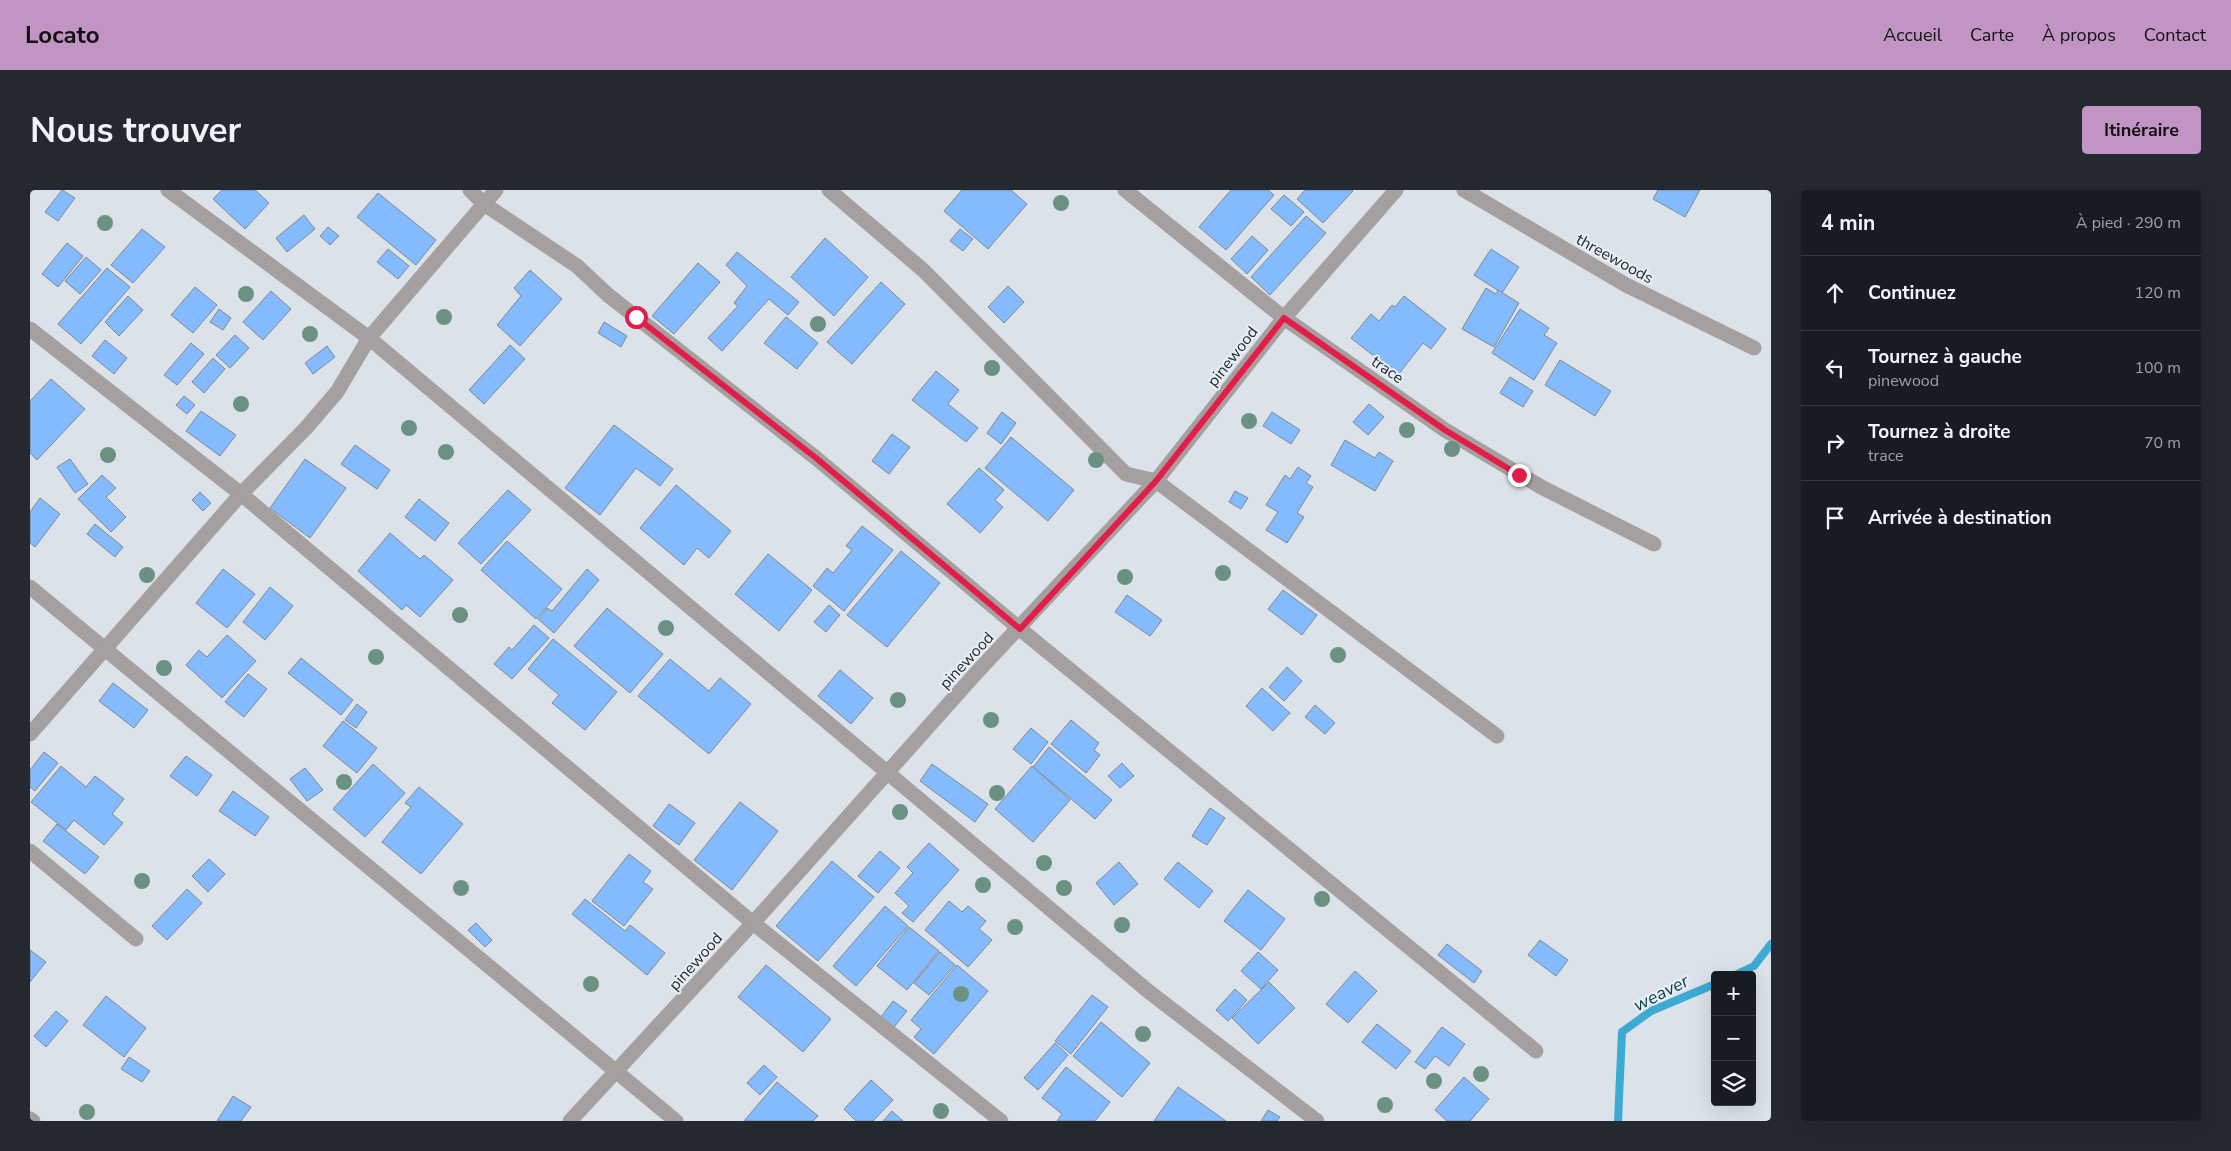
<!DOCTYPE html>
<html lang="fr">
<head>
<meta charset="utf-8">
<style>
  :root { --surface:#171b24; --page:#242831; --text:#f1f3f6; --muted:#9ea1a6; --line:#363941; --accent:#c194c4 }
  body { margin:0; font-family:"Nunito Sans",sans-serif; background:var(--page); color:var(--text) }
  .controls { position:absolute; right:15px; bottom:15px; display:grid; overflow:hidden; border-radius:5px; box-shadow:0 5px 20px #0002 }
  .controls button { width:45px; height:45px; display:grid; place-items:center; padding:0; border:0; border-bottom:1px solid var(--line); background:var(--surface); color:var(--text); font:25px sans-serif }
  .stop { position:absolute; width:15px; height:15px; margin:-11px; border:4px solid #e11d48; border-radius:50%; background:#fff }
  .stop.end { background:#e11d48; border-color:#fff; box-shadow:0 1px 5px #0008 }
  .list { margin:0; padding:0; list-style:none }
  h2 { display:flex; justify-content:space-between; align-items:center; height:65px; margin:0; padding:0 20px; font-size:21px }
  h2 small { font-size:16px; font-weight:400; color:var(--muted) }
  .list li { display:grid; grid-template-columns:32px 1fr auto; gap:15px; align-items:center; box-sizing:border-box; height:75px; padding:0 20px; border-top:1px solid var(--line) }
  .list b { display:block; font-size:19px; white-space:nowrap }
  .list p { margin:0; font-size:16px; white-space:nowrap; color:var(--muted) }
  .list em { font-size:16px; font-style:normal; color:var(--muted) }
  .icon { flex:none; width:28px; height:28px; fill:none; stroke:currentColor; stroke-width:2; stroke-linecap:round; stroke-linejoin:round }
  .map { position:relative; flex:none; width:1741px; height:931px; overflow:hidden; border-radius:5px }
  header { display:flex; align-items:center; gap:30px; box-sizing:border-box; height:70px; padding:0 25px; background:var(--accent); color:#111 }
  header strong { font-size:24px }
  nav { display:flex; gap:28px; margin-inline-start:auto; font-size:18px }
  .intro { display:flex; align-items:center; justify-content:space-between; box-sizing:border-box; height:120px; padding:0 30px }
  h1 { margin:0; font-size:35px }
  .button { padding:12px 22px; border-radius:5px; background:var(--accent); color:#111; font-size:18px; font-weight:700 }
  main { display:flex; gap:30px; padding:0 30px }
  aside { flex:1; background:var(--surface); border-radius:5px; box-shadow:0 5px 20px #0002 }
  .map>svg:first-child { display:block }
</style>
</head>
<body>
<header>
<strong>Locato</strong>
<nav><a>Accueil</a><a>Carte</a><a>À propos</a><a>Contact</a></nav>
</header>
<div class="intro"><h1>Nous trouver</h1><a class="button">Itinéraire</a></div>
<main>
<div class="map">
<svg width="1741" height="931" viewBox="0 0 1741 931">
  <rect width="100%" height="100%" fill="#dce2ea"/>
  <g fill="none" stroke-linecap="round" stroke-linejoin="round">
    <g stroke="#3caad2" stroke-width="8">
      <polyline points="1705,785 1724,776 1741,754"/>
      <polyline points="1588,931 1592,842 1621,821 1685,794"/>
    </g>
  </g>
  <g fill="#83bbfe" stroke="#82888f">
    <polygon points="32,0 45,8 28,31 15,22"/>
    <polygon points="192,0 225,0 239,13 215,39 183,9"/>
    <polygon points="932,0 981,0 997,14 958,59 914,21"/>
    <polygon points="1201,0 1238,0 1244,5 1196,60 1169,37"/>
    <polygon points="1275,0 1322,0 1323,1 1293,33 1267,9"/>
    <polygon points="1628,0 1670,0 1655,27 1623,9"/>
    <polygon points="348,3 406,50 386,75 327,27"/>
    <polygon points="1254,5 1274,22 1261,36 1241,19"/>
    <polygon points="274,25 285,39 257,62 246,48"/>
    <polygon points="1276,26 1296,43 1240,105 1221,87"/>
    <polygon points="298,37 309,46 300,55 290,46"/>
    <polygon points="112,39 135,57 103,93 81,75"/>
    <polygon points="930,39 943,49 933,61 920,51"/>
    <polygon points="1222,46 1238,60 1217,84 1201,69"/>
    <polygon points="795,48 838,87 804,126 761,87"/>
    <polygon points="37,53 53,66 28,97 12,84"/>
    <polygon points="358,59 379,76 368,89 347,72"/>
    <polygon points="1461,59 1489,77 1472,103 1444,85"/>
    <polygon points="707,62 769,112 758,125 739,109 692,161 678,148 708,116 704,113 717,96 696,75"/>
    <polygon points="56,67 71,80 50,104 35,91"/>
    <polygon points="668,73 690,92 644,144 622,126"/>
    <polygon points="77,78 100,97 51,154 28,134"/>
    <polygon points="500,80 532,109 490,156 467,135 491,106 484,98"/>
    <polygon points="851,92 875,114 822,174 797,152"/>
    <polygon points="978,96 994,112 974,133 958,117"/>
    <polygon points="165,97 187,115 163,143 141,125"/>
    <polygon points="1456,98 1466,104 1468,100 1489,113 1464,157 1432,139"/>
    <polygon points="241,101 261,119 233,150 213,132"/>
    <polygon points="98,106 113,120 89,146 75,132"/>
    <polygon points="1374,106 1416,139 1401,159 1393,153 1368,185 1321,148 1341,124 1349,131 1362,115 1365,117"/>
    <polygon points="189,119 201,128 193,140 180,132"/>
    <polygon points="1490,119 1519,138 1514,145 1527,153 1504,190 1462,163"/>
    <polygon points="756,127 788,153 767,179 734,153"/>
    <polygon points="574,132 597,146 591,157 568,143"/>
    <polygon points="205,145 219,158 200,178 186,165"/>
    <polygon points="75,150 97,168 84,184 62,166"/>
    <polygon points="161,153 174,164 147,195 134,185"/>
    <polygon points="480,155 495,169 454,214 439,200"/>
    <polygon points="297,156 305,167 283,184 275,173"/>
    <polygon points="183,168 195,179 174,203 162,192"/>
    <polygon points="1530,170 1581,201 1565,226 1515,195"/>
    <polygon points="906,181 929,200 918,214 948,238 936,252 882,210"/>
    <polygon points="1480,187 1503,201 1493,217 1470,203"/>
    <polygon points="21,189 55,219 7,270 0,263 0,211"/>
    <polygon points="154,206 165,215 157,224 146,215"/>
    <polygon points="1339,214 1354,227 1338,245 1323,232"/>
    <polygon points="171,221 206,245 190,266 156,241"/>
    <polygon points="972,222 986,233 971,254 957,243"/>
    <polygon points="1242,222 1270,240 1261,254 1233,236"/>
    <polygon points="584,235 643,279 630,296 606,278 570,325 535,298"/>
    <polygon points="862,244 880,257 859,284 842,271"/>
    <polygon points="981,247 1044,300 1018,331 955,278"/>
    <polygon points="1315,250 1345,268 1349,262 1363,271 1345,301 1301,275"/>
    <polygon points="325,255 360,280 347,299 311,274"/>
    <polygon points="40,269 58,294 45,303 27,277"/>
    <polygon points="275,269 316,298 280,348 240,318"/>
    <polygon points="1268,277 1281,286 1276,293 1283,297 1267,323 1274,327 1257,353 1236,340 1248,322 1236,315 1255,285 1260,289"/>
    <polygon points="949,278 974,300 965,310 973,317 950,343 917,314"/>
    <polygon points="72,285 86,298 76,307 96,327 81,342 48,309"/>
    <polygon points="646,295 701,341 679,368 667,358 654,375 610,338"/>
    <polygon points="478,300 501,320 451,374 428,353"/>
    <polygon points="1205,301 1218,308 1211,319 1199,312"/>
    <polygon points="170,302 181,313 173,321 162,310"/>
    <polygon points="10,308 30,324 5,357 0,353 0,322"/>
    <polygon points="389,309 419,333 405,351 375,327"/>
    <polygon points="65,334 93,357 85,367 57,344"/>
    <polygon points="832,336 863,360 814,421 783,396 797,378 803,383 822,360 816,356"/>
    <polygon points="360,343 390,369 394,365 423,390 390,427 376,415 372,420 328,381"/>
    <polygon points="477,351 532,399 506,429 451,380"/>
    <polygon points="871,361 910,393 857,457 817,425"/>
    <polygon points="738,364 782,400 749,441 705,404"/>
    <polygon points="193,379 225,404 197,438 166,413"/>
    <polygon points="557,379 569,390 524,443 508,429 517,418 522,421"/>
    <polygon points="240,397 263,416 235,450 213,432"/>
    <polygon points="1253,400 1287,425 1272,445 1238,419"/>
    <polygon points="1097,405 1132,430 1120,446 1085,422"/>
    <polygon points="799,415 810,425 796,442 784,432"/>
    <polygon points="577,418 633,464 600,503 544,456"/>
    <polygon points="504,435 519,448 482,489 464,474 479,457 482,460"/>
    <polygon points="197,445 226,471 192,508 156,475 169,460 177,467"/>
    <polygon points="523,449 587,502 555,540 522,513 529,505 498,479"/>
    <polygon points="271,468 323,510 311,525 258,483"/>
    <polygon points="640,469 679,501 690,488 721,514 679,564 608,506"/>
    <polygon points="1257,477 1272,491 1254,511 1239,497"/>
    <polygon points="810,480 843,508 821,534 788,506"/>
    <polygon points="218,484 237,499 214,527 195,512"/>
    <polygon points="83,493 118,520 104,538 69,511"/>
    <polygon points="1232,498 1260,523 1243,541 1216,516"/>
    <polygon points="327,514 337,522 326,538 315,530"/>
    <polygon points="1285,515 1305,533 1295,544 1275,527"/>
    <polygon points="1041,530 1069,553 1064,560 1070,565 1056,583 1021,554"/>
    <polygon points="313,531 347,558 327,583 293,556"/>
    <polygon points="1001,538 1018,552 1001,574 983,559"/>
    <polygon points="1019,557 1082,610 1065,629 1003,577"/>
    <polygon points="14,562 28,573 5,601 0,597 0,580"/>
    <polygon points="156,566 182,585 167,606 140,586"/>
    <polygon points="1092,573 1104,586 1090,598 1078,586"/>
    <polygon points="343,574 375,603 335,647 303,619"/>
    <polygon points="902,574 958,614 945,632 890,591"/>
    <polygon points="31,576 56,597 65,586 94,609 82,624 93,633 74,655 44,630 36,640 1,612"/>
    <polygon points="1002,576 1040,610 1003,652 965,619"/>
    <polygon points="275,578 293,600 277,611 260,589"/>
    <polygon points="389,597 433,634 391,684 352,652 381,617 375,613"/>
    <polygon points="203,601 239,627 225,646 189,621"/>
    <polygon points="710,612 748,641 702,700 664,670"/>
    <polygon points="639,614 665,633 649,655 623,636"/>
    <polygon points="1180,618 1195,628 1177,655 1162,646"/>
    <polygon points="27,634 69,667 55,684 13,651"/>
    <polygon points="899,653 929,680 883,732 872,723 879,716 865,703 883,683 877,677"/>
    <polygon points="850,661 870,678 848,703 828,686"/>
    <polygon points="599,664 621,681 613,692 623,699 594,736 562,711"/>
    <polygon points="179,669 195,684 178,702 162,686"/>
    <polygon points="802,671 844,707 788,771 746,736"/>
    <polygon points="1089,672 1108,694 1084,715 1066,693"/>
    <polygon points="1148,672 1183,701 1169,718 1134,689"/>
    <polygon points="157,699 172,713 137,750 122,736"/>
    <polygon points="1218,700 1255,729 1231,760 1194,731"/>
    <polygon points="555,709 595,741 600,735 635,763 617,785 542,724"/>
    <polygon points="919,711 932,722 938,716 956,731 949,739 962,750 938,777 895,740"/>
    <polygon points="855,716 878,736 826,796 803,776"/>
    <polygon points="446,733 462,750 455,757 438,740"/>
    <polygon points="879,737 909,761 877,800 847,776"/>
    <polygon points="1510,750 1538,770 1526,786 1498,765"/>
    <polygon points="1417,754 1452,781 1444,793 1408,765"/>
    <polygon points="0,760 16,772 0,792"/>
    <polygon points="910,762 925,775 899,805 884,793"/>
    <polygon points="1228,762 1248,780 1231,799 1211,781"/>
    <polygon points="736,775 801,829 773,862 708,807"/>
    <polygon points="927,775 958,801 904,864 884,847 891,839 881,830"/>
    <polygon points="1325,781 1347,801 1318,833 1296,814"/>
    <polygon points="1239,792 1265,818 1228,854 1202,828"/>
    <polygon points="1205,799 1217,810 1198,831 1186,820"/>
    <polygon points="1062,805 1078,817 1041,864 1025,851"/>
    <polygon points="76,806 116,838 94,867 53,835"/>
    <polygon points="863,811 877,821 864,837 851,827"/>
    <polygon points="26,821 38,831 16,857 4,846"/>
    <polygon points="1071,832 1120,873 1092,907 1043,866"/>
    <polygon points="1347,834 1381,861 1366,879 1332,852"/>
    <polygon points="1412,837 1435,854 1419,876 1405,866 1395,879 1385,872"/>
    <polygon points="1025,853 1038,865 1008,900 994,888"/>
    <polygon points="99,867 120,881 112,892 91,879"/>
    <polygon points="734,875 747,887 730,905 717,893"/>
    <polygon points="1036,877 1080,912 1065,931 1027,931 1032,924 1012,908"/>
    <polygon points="1434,887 1459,909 1440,931 1417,931 1405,920"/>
    <polygon points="841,890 863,910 843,931 826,931 814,919"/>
    <polygon points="747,892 788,926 783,931 714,931"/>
    <polygon points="1148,897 1196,931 1124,931"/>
    <polygon points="203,906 221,917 211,931 187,931"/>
    <polygon points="1238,920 1250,927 1247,931 1231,931"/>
    <polygon points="862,921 873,931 853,931"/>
  </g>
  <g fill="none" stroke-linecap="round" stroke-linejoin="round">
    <g stroke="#a5a09f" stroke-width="15">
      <polyline points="138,0 339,148 1118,801 1287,931"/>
      <polyline points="440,0 454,14 547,76 578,105 786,268 990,439 1506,861"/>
      <polyline points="799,0 893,80 1096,284 1126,291 1467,546"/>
      <polyline points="1095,0 1254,128 1415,240 1513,298 1624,354"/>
      <polyline points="1434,0 1596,95 1724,158"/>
      <polyline points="0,139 211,304 723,733 971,931"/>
      <polyline points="0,397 646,931"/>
      <polyline points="0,544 211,304 276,238 307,202 339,148 466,0"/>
      <polyline points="0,661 106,749"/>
      <polyline points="0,929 3,931"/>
      <polyline points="540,931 723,733 948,481 1126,291 1254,128 1366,0"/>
    </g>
  </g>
  <g fill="#6a9182">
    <circle cx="1031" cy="13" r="8"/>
    <circle cx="75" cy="33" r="8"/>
    <circle cx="216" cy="104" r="8"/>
    <circle cx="414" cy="127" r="8"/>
    <circle cx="788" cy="134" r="8"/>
    <circle cx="280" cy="144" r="8"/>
    <circle cx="962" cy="178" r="8"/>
    <circle cx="211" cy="214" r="8"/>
    <circle cx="1219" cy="231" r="8"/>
    <circle cx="379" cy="238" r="8"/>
    <circle cx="1377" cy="240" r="8"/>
    <circle cx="1422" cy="259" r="8"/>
    <circle cx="416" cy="262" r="8"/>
    <circle cx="78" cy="265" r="8"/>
    <circle cx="1066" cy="270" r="8"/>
    <circle cx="1193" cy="383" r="8"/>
    <circle cx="117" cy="385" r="8"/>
    <circle cx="1095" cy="387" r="8"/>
    <circle cx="430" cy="425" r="8"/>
    <circle cx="636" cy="438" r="8"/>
    <circle cx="1308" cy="465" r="8"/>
    <circle cx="346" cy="467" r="8"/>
    <circle cx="134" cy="478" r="8"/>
    <circle cx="868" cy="510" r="8"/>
    <circle cx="961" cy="530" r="8"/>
    <circle cx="314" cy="592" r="8"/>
    <circle cx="967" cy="603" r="8"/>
    <circle cx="870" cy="622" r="8"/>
    <circle cx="1014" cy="673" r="8"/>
    <circle cx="112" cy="691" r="8"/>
    <circle cx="953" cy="695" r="8"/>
    <circle cx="431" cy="698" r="8"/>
    <circle cx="1034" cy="698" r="8"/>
    <circle cx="1292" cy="709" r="8"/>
    <circle cx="1092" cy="735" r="8"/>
    <circle cx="985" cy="737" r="8"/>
    <circle cx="561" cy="794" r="8"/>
    <circle cx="931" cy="804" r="8"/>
    <circle cx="1113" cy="844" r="8"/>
    <circle cx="1451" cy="884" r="8"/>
    <circle cx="1404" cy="891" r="8"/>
    <circle cx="1355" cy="915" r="8"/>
    <circle cx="911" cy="921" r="8"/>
    <circle cx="57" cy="922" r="8"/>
  </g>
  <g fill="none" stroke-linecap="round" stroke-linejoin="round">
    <polyline stroke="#e11d48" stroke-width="6" points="606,127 786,268 990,439 1126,291 1254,128 1415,240 1489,285"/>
  </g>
  <g text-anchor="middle" stroke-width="4" stroke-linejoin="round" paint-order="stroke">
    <g font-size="16" fill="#272a2d" stroke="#e9eff8">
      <text transform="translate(1585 68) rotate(29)" y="6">threewoods</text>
      <text transform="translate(1202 166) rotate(-52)" y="6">pinewood</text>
      <text transform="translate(1358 179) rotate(35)" y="6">trace</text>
      <text transform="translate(936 470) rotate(-47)" y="6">pinewood</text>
      <text transform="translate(665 771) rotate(-48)" y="6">pinewood</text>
    </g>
    <g font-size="18" font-style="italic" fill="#0d3d4e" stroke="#e9eff8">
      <text transform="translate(1631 803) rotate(-27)" y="6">weaver</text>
    </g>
  </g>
</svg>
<div class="controls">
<button>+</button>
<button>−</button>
<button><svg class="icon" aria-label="layers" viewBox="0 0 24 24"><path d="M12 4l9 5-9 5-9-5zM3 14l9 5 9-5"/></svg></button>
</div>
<div class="stop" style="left:606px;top:127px"></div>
<div class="stop end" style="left:1489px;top:285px"></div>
</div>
<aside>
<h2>4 min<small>À pied · 290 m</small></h2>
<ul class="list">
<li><svg class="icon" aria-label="ahead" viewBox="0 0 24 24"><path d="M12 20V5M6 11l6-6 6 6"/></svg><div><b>Continuez</b></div><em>120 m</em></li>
<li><svg class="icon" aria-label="left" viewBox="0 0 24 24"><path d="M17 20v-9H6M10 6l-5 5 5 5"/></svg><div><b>Tournez à gauche</b><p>pinewood</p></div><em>100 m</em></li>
<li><svg class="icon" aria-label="right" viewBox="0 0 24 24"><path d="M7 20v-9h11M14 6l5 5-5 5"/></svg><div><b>Tournez à droite</b><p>trace</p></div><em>70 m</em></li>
<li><svg class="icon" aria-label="arrive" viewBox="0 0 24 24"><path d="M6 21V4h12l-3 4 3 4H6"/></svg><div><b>Arrivée à destination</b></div></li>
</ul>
</aside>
</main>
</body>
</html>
